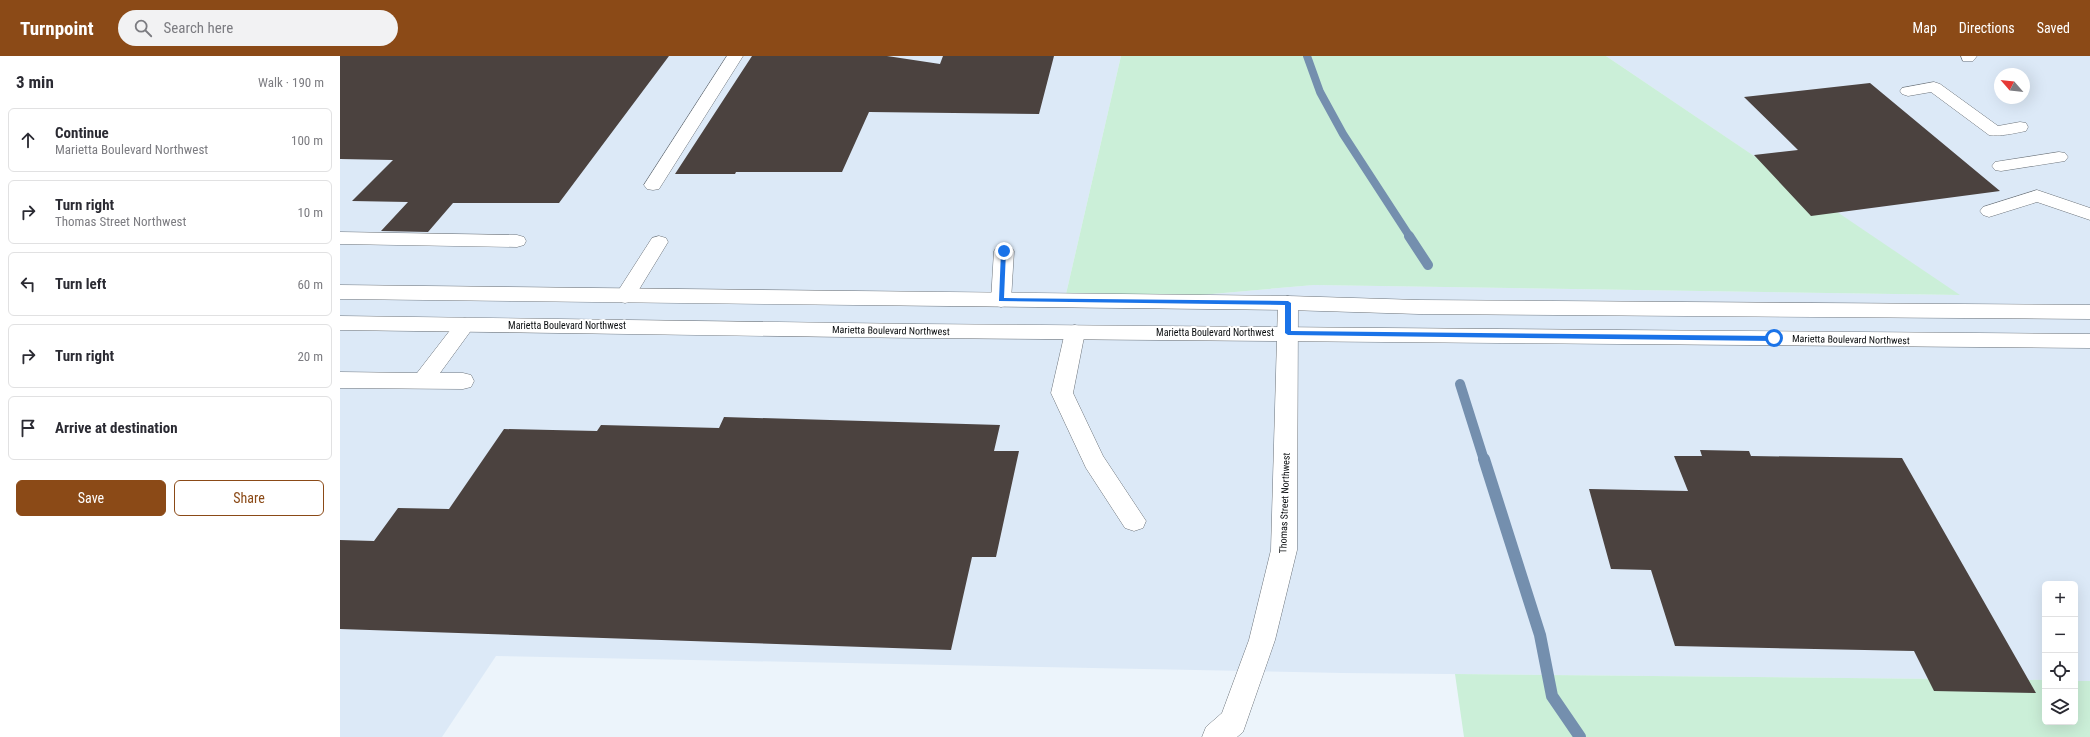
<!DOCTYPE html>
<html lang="en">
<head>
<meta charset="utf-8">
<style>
  :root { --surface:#fff; --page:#f2f2f3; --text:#2b2b33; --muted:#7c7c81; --line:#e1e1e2; --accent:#8b4a17 }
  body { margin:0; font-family:"Roboto Condensed",sans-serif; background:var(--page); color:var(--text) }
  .controls { position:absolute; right:12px; bottom:12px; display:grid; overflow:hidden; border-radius:6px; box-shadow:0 4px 16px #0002 }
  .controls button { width:36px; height:36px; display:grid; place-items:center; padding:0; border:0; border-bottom:1px solid var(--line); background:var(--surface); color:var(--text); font:20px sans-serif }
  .compass { position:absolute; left:1654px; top:12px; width:36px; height:36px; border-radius:50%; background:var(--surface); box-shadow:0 4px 16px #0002; rotate:298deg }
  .stop { position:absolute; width:12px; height:12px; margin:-9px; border:3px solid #1a73e8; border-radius:50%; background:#fff }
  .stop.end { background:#1a73e8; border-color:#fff; box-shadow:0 1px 4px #0008 }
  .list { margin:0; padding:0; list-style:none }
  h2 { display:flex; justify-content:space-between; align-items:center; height:52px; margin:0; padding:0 16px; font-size:17px }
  h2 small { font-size:13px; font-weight:400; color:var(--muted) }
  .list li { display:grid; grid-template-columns:26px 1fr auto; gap:12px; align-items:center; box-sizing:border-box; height:64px; margin:0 8px 8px; padding:0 8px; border:1px solid var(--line); border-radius:6px }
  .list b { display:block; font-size:15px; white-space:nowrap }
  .list p { margin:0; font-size:13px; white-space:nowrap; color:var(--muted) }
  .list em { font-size:13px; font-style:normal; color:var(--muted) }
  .actions { display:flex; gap:8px; padding:12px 16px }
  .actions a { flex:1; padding:9px 0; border:1px solid var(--accent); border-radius:6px; text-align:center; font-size:14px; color:var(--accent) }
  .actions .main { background:var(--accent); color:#fff }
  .icon { flex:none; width:22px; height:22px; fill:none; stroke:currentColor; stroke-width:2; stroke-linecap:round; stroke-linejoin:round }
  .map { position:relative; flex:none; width:1750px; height:681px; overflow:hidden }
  header { display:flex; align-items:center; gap:24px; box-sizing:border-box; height:56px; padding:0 20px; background:var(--accent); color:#fff }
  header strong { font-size:19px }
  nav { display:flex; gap:22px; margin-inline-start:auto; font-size:14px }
  .search { width:280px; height:36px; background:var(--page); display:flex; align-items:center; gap:10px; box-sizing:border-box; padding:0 14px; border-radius:22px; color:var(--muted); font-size:15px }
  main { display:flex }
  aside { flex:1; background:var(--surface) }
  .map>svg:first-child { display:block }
</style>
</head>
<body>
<header>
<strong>Turnpoint</strong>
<div class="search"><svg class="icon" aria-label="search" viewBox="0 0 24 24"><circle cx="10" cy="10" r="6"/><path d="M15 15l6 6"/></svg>Search here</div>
<nav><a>Map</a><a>Directions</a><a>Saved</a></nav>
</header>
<main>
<aside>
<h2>3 min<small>Walk · 190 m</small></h2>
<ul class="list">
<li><svg class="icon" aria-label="ahead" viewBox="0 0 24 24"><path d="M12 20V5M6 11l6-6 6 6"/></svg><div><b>Continue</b><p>Marietta Boulevard Northwest</p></div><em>100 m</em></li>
<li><svg class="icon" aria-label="right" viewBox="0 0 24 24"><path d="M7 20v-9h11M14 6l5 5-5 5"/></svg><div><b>Turn right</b><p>Thomas Street Northwest</p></div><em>10 m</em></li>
<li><svg class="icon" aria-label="left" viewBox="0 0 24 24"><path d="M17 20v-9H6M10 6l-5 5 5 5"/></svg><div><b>Turn left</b></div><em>60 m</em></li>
<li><svg class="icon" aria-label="right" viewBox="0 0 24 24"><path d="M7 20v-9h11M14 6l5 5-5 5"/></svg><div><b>Turn right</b></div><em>20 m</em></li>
<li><svg class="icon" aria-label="arrive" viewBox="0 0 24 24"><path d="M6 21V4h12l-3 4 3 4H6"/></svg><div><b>Arrive at destination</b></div></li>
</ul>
<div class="actions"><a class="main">Save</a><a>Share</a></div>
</aside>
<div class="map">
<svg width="1750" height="681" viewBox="0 0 1750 681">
  <rect width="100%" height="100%" fill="#ecf4fb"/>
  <path fill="#dce9f7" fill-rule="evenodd" d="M 0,0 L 781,0 L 723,251 L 974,229 L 1619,239 L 1266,0 L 1750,0 L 1750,625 L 1735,625 L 1735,528 L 1705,528 L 1705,624 L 1002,617 L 156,600 L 102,681 L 0,681 ZM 1660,18 L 1684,18 L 1684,42 L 1660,42 Z"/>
  <g fill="#cbefd8">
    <polygon points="781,0 1266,0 1620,239 974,229 723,251"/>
    <polygon points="1115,618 1705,624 1705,666 1735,666 1735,625 1750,625 1750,681 1124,681"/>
  </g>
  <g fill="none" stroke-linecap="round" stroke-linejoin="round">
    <polyline stroke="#748fae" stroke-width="8" points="967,0 980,36 1003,78 1070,181"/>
    <g stroke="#748fae" stroke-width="10">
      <polyline points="1069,180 1088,209"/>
      <polyline points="1120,328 1144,404"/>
    </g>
    <polyline stroke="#748fae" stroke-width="12" points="1144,403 1200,579 1212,640 1240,681"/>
  </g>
  <g fill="#4b423f">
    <polygon points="0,0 329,0 219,147 113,147 88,176 41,175 68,146 12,145 53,104 0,103"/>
    <polygon points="412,0 547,0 600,8 603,0 714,0 699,58 529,56 502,116 396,116 395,118 335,118"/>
    <polygon points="1530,27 1660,135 1471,160 1414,99 1458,94 1404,41"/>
    <polygon points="384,361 660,369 654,395 679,395 656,501 632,501 611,594 0,573 0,484 34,485 58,452 109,453 164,373 257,375 261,369 379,372"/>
    <polygon points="1360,394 1409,395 1411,400 1562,402 1696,637 1594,635 1574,595 1335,590 1311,514 1271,513 1249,433 1348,435 1334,400 1362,400"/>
  </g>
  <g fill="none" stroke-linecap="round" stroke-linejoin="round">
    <defs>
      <g id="minor">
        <polygon points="387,0 403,0 319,133 313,134 307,133 304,129"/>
        <polygon points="1621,0 1637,0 1633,5 1623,5"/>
        <path d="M 1594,26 L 1600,28 L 1658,70 L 1680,66 L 1686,67 L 1688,71 L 1686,75 C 1675,77 1660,81 1649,79 L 1591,36 L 1568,40 L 1562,38 L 1560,35 L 1562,32 Z"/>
        <polygon points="1719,96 1725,97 1728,101 1725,105 1661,115 1655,114 1652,110 1655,106 1661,105"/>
        <polygon points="1697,134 1750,152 1750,164 1697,146 1649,161 1643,159 1640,155 1643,151"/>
        <polygon points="0,176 177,179 184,181 186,185 184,189 177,191 0,188"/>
        <polygon points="319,180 326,182 328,186 292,245 285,247 278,245 275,240 278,235 312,182"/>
        <polygon points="664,189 671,191 674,195 671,244 668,249 661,251 654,249 651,244 654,195 657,191"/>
        <polygon points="948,240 955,242 958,247 957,494 935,584 903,676 897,681 862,681 866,671 882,657 909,584 931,494 938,247 941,242"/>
        <polygon points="125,262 132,264 135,269 100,317 123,317 131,319 134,325 131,331 123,333 0,332 0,316 77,317 118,264"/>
        <polygon points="735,269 742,271 745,276 733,337 763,400 806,465 803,472 794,475 785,472 746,412 711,337 725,276 728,271"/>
      </g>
      <g id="major">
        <polygon points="0,229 948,240 1079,244 1750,249 1750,263 1079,258 948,254 0,243"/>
        <polygon points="0,260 576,268 1750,278 1750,292 576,282 0,274"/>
      </g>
    </defs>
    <use href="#minor" stroke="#6c737a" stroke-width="1"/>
    <use href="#major" stroke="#6c737a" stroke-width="1"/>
    <use href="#minor" fill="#fff" fill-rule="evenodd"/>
    <use href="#major" fill="#fff" fill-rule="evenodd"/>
  </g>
  <polygon fill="#1a73e8" points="664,193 666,195 664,242 948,245 951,247 951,275 1434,280 1437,282 1434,285 948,279 945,277 945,249 659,245 661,195"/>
  <g text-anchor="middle" stroke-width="4" stroke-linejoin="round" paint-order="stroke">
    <g font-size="10" fill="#090c0e" stroke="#fff">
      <text x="227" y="273">Marietta Boulevard Northwest</text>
      <text transform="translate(551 274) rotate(1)" y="4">Marietta Boulevard Northwest</text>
      <text x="875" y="280">Marietta Boulevard Northwest</text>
      <text transform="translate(1511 283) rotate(1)" y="4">Marietta Boulevard Northwest</text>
      <text transform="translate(944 447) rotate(-88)" y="4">Thomas Street Northwest</text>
    </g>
  </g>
</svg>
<div class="controls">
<button>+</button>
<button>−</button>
<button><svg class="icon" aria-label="locate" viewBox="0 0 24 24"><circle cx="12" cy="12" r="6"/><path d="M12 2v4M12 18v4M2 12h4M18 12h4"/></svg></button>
<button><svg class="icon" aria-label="layers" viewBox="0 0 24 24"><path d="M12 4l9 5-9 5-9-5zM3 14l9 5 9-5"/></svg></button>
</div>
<svg class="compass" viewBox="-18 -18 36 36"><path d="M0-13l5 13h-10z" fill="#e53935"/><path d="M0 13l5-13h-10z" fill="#7c7c81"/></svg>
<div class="stop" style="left:1434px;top:282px"></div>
<div class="stop end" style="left:664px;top:195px"></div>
</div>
</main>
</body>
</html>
